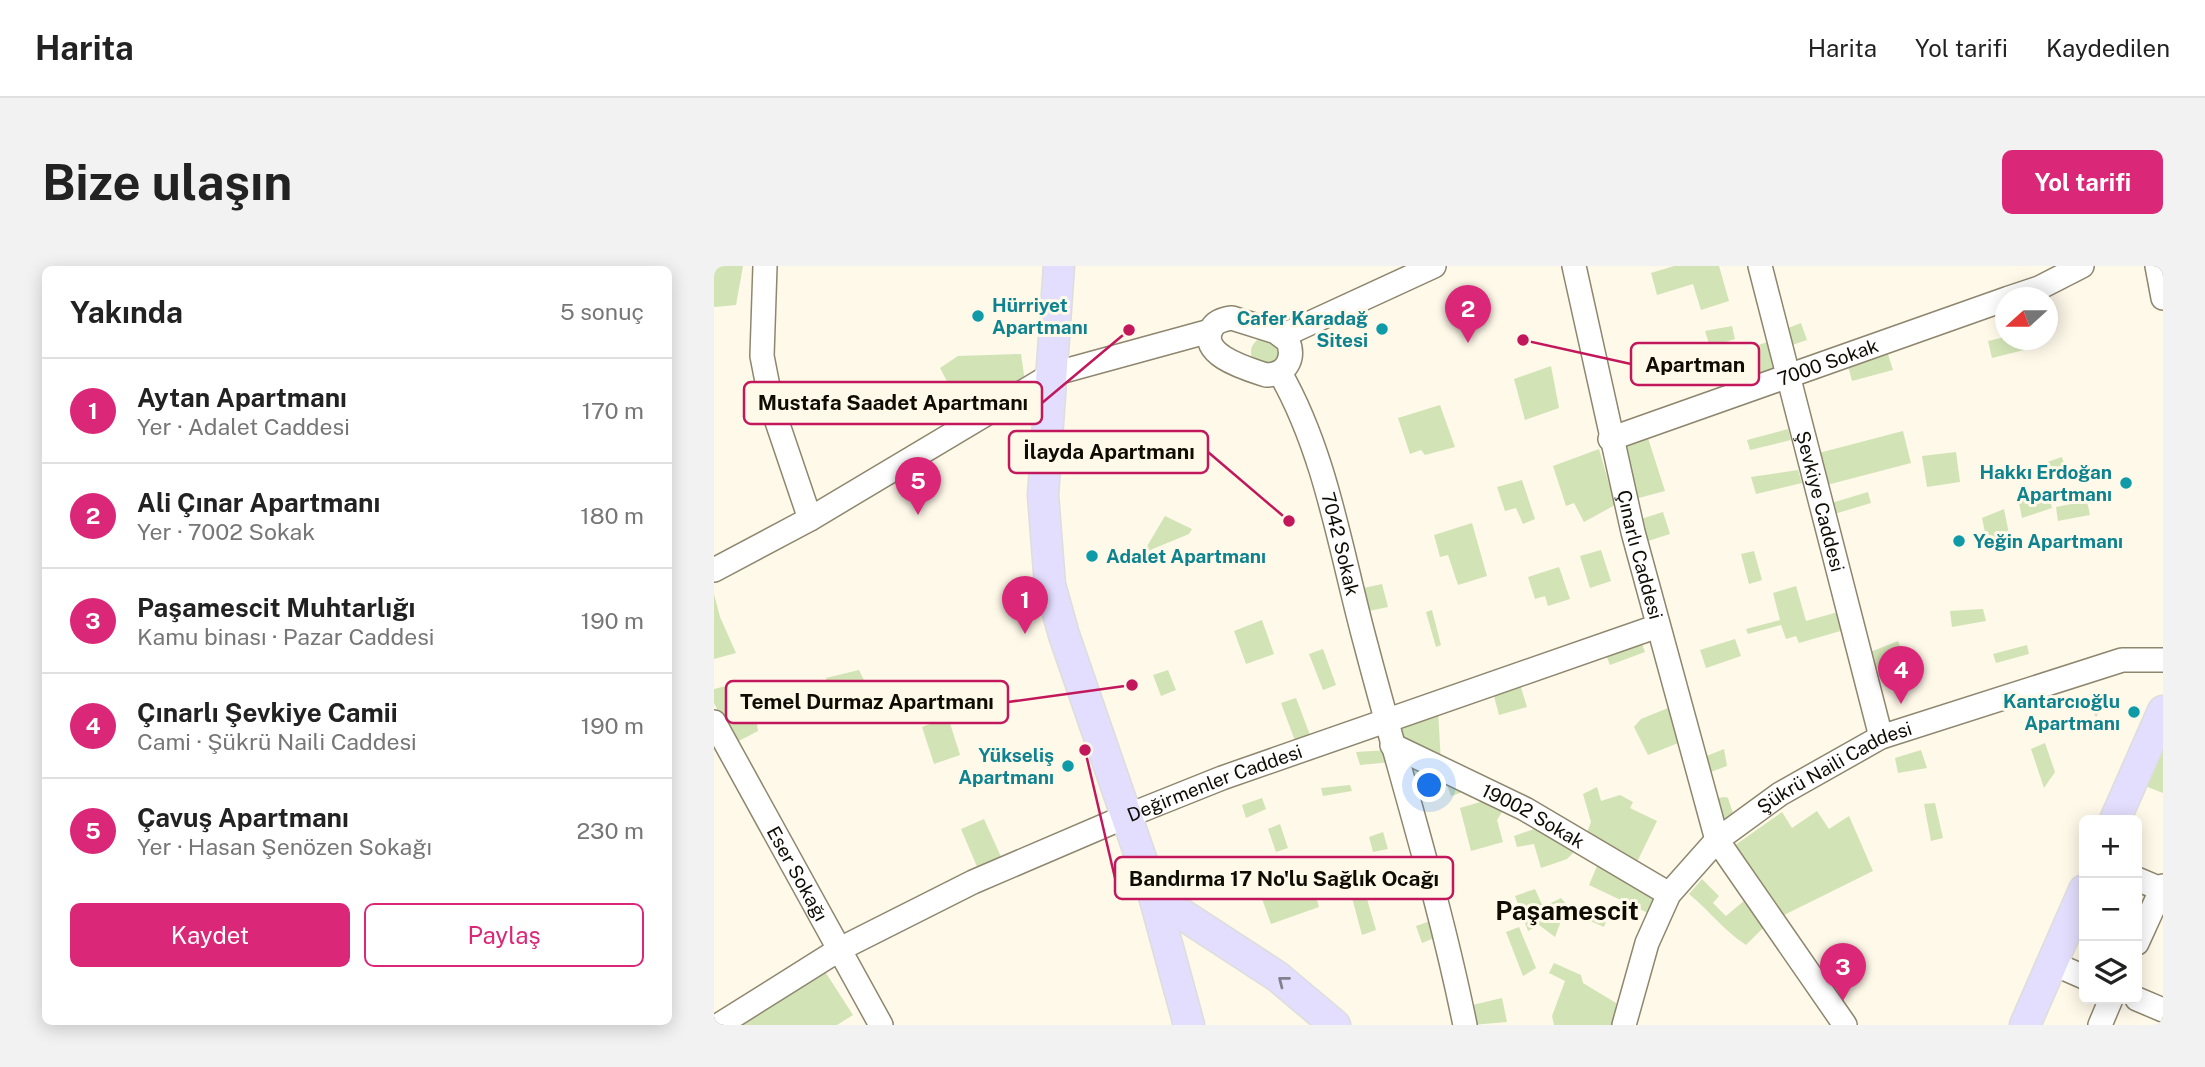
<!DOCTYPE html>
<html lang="tr">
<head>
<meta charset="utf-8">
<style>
  :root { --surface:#fff; --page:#f2f2f2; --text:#222; --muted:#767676; --line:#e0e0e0; --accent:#db2777 }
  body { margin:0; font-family:"Public Sans",sans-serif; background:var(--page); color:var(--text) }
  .controls { position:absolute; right:21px; bottom:21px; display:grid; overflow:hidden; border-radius:10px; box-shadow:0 4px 18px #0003 }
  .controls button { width:63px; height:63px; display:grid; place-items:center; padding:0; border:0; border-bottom:2px solid var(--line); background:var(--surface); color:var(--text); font:35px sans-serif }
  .compass { position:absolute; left:1281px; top:21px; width:63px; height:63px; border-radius:50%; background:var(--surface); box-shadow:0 4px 18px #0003; rotate:249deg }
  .you { position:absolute; left:716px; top:520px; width:24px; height:24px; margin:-18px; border:5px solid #fff; border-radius:50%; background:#1a73e8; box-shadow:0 0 0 10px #1a73e833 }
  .badge { display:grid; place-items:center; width:46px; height:46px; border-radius:50%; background:var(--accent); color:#fff; font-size:23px; font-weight:700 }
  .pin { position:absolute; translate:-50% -58px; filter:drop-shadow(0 2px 4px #0008) }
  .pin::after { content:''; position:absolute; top:37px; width:24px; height:21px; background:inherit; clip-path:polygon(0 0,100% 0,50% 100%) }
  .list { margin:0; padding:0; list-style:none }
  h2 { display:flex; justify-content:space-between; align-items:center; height:91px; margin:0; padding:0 28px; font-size:30px }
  h2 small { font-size:23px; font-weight:400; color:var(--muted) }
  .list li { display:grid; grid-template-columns:46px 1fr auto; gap:21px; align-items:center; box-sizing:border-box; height:105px; padding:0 28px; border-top:2px solid var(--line) }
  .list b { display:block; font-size:26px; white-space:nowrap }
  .list p { margin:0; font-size:23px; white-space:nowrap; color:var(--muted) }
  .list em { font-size:23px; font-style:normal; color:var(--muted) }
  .actions { display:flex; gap:14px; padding:21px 28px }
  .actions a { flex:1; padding:16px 0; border:2px solid var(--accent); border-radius:10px; text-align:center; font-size:24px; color:var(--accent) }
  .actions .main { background:var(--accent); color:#fff }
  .icon { flex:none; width:38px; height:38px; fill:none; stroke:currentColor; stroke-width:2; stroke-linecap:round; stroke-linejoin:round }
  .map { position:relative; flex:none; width:1449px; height:759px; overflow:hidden; border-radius:10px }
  header { display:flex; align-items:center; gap:42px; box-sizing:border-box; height:98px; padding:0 35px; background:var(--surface); border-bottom:2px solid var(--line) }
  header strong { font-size:33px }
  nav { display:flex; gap:38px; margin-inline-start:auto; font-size:24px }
  .intro { display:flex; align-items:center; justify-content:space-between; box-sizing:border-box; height:168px; padding:0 42px }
  h1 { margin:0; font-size:49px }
  .button { padding:18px 32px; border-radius:10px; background:var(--accent); color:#fff; font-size:24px; font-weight:700 }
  main { display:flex; gap:42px; padding:0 42px }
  aside { flex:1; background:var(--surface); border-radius:10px; box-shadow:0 4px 18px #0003 }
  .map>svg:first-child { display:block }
</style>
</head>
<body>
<header>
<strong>Harita</strong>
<nav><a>Harita</a><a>Yol tarifi</a><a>Kaydedilen</a></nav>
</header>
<div class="intro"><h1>Bize ulaşın</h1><a class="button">Yol tarifi</a></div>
<main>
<aside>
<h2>Yakında<small>5 sonuç</small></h2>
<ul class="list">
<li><span class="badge">1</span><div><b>Aytan Apartmanı</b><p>Yer · Adalet Caddesi</p></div><em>170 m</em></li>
<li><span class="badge">2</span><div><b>Ali Çınar Apartmanı</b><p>Yer · 7002 Sokak</p></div><em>180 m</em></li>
<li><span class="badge">3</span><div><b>Paşamescit Muhtarlığı</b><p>Kamu binası · Pazar Caddesi</p></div><em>190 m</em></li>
<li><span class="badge">4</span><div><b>Çınarlı Şevkiye Camii</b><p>Cami · Şükrü Naili Caddesi</p></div><em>190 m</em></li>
<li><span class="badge">5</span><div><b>Çavuş Apartmanı</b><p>Yer · Hasan Şenözen Sokağı</p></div><em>230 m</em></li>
</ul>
<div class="actions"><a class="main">Kaydet</a><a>Paylaş</a></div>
</aside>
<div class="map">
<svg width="1449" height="759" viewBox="0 0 1449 759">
  <rect width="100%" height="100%" fill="#fef9e9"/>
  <g fill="#d2e3b6">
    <polygon points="0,0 29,0 22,39 0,41"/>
    <polygon points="960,0 1005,0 1015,35 987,44 979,18 943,29 937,7"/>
    <polygon points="1087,57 1093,74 1075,80 1069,64"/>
    <polygon points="1018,60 1021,73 996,81 991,65"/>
    <polygon points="1291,71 1308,74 1310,84 1278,92 1274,75"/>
    <circle cx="551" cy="86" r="14"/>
    <polygon points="1057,75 1065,106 1021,121 1020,102 1025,100 1021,86"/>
    <polygon points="1173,85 1179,104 1138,115 1133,96"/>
    <polygon points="307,88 311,116 250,148 226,102 244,90"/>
    <polygon points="837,100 845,142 811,154 800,113"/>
    <polygon points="726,139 741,181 711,189 707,184 696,188 684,152"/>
    <polygon points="1074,163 1077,174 1036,184 1033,174"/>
    <polygon points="1189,165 1197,197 1109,220 1101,188"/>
    <polygon points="933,169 951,225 921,233 905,177"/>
    <polygon points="885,183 901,239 870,256 860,237 852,240 839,200"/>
    <polygon points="1242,186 1246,216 1213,221 1208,190"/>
    <polygon points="1348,191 1352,205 1332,212 1327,198"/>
    <polygon points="1084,204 1088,217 1042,228 1037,211"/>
    <polygon points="808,214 821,253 809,258 802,242 791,245 783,221"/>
    <polygon points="1333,223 1338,242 1308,252 1304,232"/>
    <polygon points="1154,226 1157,237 1117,249 1114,238"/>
    <polygon points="1373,235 1376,249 1344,255 1342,241"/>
    <polygon points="1290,243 1296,273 1273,276 1268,252"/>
    <polygon points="949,246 956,268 934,275 927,253"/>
    <polygon points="451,250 478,263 475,268 429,287"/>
    <polygon points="758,257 773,310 744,319 734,289 726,291 720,269"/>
    <polygon points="887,284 897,315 876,322 866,290"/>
    <polygon points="1040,285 1048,314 1035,318 1027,288"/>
    <polygon points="845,301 856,333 834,340 831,330 821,333 814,311"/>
    <polygon points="668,318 674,341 650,346 645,323"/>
    <polygon points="1082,320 1092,355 1124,346 1130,364 1085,377 1082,370 1072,373 1067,359 1034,368 1032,363 1066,354 1059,327"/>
    <polygon points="0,328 6,351 22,387 0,393"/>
    <polygon points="1269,343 1272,355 1238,361 1236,345"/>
    <polygon points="718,344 727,379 722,381 712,346"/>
    <polygon points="548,354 560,388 532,398 520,365"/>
    <polygon points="925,370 931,386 896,399 890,384"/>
    <polygon points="1021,373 1027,390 992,402 986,384"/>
    <polygon points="1184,375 1191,393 1157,405 1151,388"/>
    <polygon points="1313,379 1315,388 1282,397 1279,388"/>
    <polygon points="609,383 622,419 609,424 595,388"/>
    <polygon points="145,404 157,429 119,442 112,412"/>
    <polygon points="454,404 462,424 447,430 439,409"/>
    <polygon points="36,414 44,465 21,477 0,437 0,423"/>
    <polygon points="805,415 813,441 785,449 778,423"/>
    <polygon points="1390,427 1391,438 1382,451 1373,437"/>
    <polygon points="582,432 599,477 584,483 567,437"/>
    <polygon points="954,442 967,476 934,489 920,461 927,453"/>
    <polygon points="724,444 727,497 685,479 678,455"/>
    <polygon points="234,451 246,489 220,498 208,461"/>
    <polygon points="1449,463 1449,527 1426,518"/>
    <polygon points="1331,477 1341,506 1330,522 1317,483"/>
    <polygon points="1010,483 1013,500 994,507 990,491"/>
    <polygon points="674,484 678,496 646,499 642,486"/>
    <polygon points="1207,484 1213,502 1184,507 1181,492"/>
    <polygon points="688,488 758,523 737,530 730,511 700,522"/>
    <polygon points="636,519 638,525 609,530 607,522"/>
    <polygon points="883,521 887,535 906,529 919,536 916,542 943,555 923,596 872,569 877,556 869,528"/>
    <polygon points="1011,531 1014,532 1020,550 1008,563 997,533"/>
    <polygon points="548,532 552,543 532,552 528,539"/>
    <polygon points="776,533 791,541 783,554 789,576 757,585 746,542"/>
    <polygon points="1221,537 1229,572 1217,575 1210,538"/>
    <polygon points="1103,545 1115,563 1135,550 1159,605 1068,650 1017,582 1068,546 1078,562"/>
    <polygon points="270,553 288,593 264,603 247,563"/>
    <polygon points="566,558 574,582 562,586 554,563"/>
    <polygon points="823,562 856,575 859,587 853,593 827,602 820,578 803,581 800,570"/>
    <polygon points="669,566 674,583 659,586 655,571"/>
    <polygon points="597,590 612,630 603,634 605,641 557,658 540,610"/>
    <polygon points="886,593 947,627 936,648 875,619"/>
    <path d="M 988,613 L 1005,630 L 999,637 L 1012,650 L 1037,629 L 1057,654 L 1032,679 C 1009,664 996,645 975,628 Z"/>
    <polygon points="650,623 662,664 648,669 637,628"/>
    <polygon points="821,623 829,641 847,632 853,639 841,671 825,659 814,665 801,630"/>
    <polygon points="863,640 893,653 890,661 860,648"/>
    <polygon points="719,654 725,670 708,677 702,660"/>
    <polygon points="805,661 822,702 809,710 792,666"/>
    <polygon points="840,697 867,709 869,717 902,737 901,759 840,759 838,750 851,715 835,707"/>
    <polygon points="110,704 139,749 123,759 22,759"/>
    <polygon points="788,732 793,756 758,759 754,740"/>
  </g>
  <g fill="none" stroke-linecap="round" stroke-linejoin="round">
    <defs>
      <g id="minor">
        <polyline points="51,0 48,90 58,141 96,253"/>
        <path id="s1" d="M 860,0 L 919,266 L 1003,574 L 1131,759"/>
        <path id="s2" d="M 1046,0 L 1167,471"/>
        <polyline points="1443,0 1449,32"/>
        <polyline points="1295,32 1325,22 1368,0"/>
        <path d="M 518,52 L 562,66 L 574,75 C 581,93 572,109 552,109 C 534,103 483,89 498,62 C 502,55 510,53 518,52 Z"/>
        <polyline points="568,70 720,0"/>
        <path id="s3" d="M 566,107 C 613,189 627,288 652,379 C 685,505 725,631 751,759"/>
        <path id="s4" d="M 896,173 L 1292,33"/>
        <polyline points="0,304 96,253 339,108 496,65"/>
        <path id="s5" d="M 0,456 L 167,759"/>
        <path id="s6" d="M 678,479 L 811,543 L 955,628"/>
        <polyline points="1423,613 1449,624"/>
        <polyline points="1423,677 1449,620"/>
        <polyline points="1338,697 1370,711"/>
        <polyline points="1423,733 1449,744"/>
        <path id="s7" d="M 5,759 L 126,683 L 259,616 L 413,550 L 508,512 L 944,360"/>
        <path id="s8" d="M 910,759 L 933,677 L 955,628 L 1003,574 L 1066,528 L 1167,471 L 1408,394 L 1449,394"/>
        <polyline points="1386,759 1397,733"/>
      </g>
      <g id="major">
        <polyline points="345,0 329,229 336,319 350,369 440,630 475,759"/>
        <polyline points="1401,554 1449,445"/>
        <polyline points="440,630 564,711 621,759"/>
        <polyline points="1311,759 1370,624"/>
      </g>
    </defs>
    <use href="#minor" stroke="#8e866e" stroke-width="26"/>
    <use href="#major" stroke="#dddddc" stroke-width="33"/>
    <use href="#minor" stroke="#fff" stroke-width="23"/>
    <use href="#major" stroke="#e3defd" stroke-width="30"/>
  </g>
  <defs><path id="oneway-chevron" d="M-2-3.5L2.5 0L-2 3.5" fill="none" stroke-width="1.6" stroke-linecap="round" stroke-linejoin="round" transform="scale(1.75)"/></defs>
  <use stroke="#84808d" href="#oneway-chevron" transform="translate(569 715) rotate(-142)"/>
  <g fill="#0f9aa8" stroke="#fef9e9" stroke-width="2.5">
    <circle cx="264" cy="50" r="7"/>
    <circle cx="668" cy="63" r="7"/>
    <circle cx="1412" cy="217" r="7"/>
    <circle cx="1245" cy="275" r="7"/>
    <circle cx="378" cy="290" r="7"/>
    <circle cx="1420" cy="446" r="7"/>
    <circle cx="354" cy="500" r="7"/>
  </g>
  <g text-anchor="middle" stroke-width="6" stroke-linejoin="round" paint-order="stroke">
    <g font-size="19" font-weight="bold" fill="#0d838f" stroke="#fef9e9" text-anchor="end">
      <text x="278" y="46" text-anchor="start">Hürriyet<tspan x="278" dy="22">Apartmanı</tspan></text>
      <text x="654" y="59">Cafer Karadağ<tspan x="654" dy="22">Sitesi</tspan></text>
      <text x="1398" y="213">Hakkı Erdoğan<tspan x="1398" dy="22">Apartmanı</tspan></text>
      <text x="1259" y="282" text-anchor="start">Yeğin Apartmanı</text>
      <text x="392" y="297" text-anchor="start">Adalet Apartmanı</text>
      <text x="1406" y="442">Kantarcıoğlu<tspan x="1406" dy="22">Apartmanı</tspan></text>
      <text x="340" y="496">Yükseliş<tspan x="340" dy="22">Apartmanı</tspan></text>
    </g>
    <g font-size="19" fill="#0f0c04" stroke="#fef9e9">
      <text dy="7" stroke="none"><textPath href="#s4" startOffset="231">7000 Sokak</textPath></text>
      <text dy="7" stroke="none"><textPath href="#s2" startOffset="243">Şevkiye Caddesi</textPath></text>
      <text dy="7" stroke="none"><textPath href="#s3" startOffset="182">7042 Sokak</textPath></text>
      <text dy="7" stroke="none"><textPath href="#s1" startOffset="296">Çınarlı Caddesi</textPath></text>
      <text dy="7" stroke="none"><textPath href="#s8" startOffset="350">Şükrü Naili Caddesi</textPath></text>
      <text dy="7" stroke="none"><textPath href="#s7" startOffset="553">Değirmenler Caddesi</textPath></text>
      <text dy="7" stroke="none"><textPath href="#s6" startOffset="158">19002 Sokak</textPath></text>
      <text dy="7" stroke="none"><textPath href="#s5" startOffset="173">Eser Sokağı</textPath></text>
    </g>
    <g font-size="26" font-weight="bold" fill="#0f0c04" stroke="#fef9e9">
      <text x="853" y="654">Paşamescit</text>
    </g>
  </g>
  <path fill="none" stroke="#c2185b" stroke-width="2.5" d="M809 74L917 98M415 64L328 137M575 255L494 186M418 419L294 436M371 484L401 612"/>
  <g fill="#c2185b" stroke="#fef9e9" stroke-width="2.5">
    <circle cx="809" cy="74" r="7"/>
    <circle cx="415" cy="64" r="7"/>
    <circle cx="575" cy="255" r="7"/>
    <circle cx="418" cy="419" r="7"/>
    <circle cx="371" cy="484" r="7"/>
  </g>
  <g fill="#fef9e9" stroke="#c2185b" stroke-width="2.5">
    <rect x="917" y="77" width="128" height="42" rx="7"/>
    <rect x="30" y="116" width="298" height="42" rx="7"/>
    <rect x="295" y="165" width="199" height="42" rx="7"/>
    <rect x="12" y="415" width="282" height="42" rx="7"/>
    <rect x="401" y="591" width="338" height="42" rx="7"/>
  </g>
  <g font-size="21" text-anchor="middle" font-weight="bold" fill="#0f0c04">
    <text x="981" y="106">Apartman</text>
    <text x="179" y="144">Mustafa Saadet Apartmanı</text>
    <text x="395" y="193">İlayda Apartmanı</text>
    <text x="153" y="443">Temel Durmaz Apartmanı</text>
    <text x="570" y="620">Bandırma 17 No'lu Sağlık Ocağı</text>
  </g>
</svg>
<div class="controls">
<button>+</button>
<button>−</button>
<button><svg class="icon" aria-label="layers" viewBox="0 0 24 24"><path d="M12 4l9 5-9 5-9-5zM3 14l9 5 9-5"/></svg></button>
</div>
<svg class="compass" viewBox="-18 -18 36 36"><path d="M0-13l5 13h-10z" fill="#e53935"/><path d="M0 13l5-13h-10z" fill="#767676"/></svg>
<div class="you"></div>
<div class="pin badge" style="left:311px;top:368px">1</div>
<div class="pin badge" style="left:754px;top:77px">2</div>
<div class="pin badge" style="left:1129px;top:735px">3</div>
<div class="pin badge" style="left:1187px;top:438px">4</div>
<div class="pin badge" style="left:204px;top:249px">5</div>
</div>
</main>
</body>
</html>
